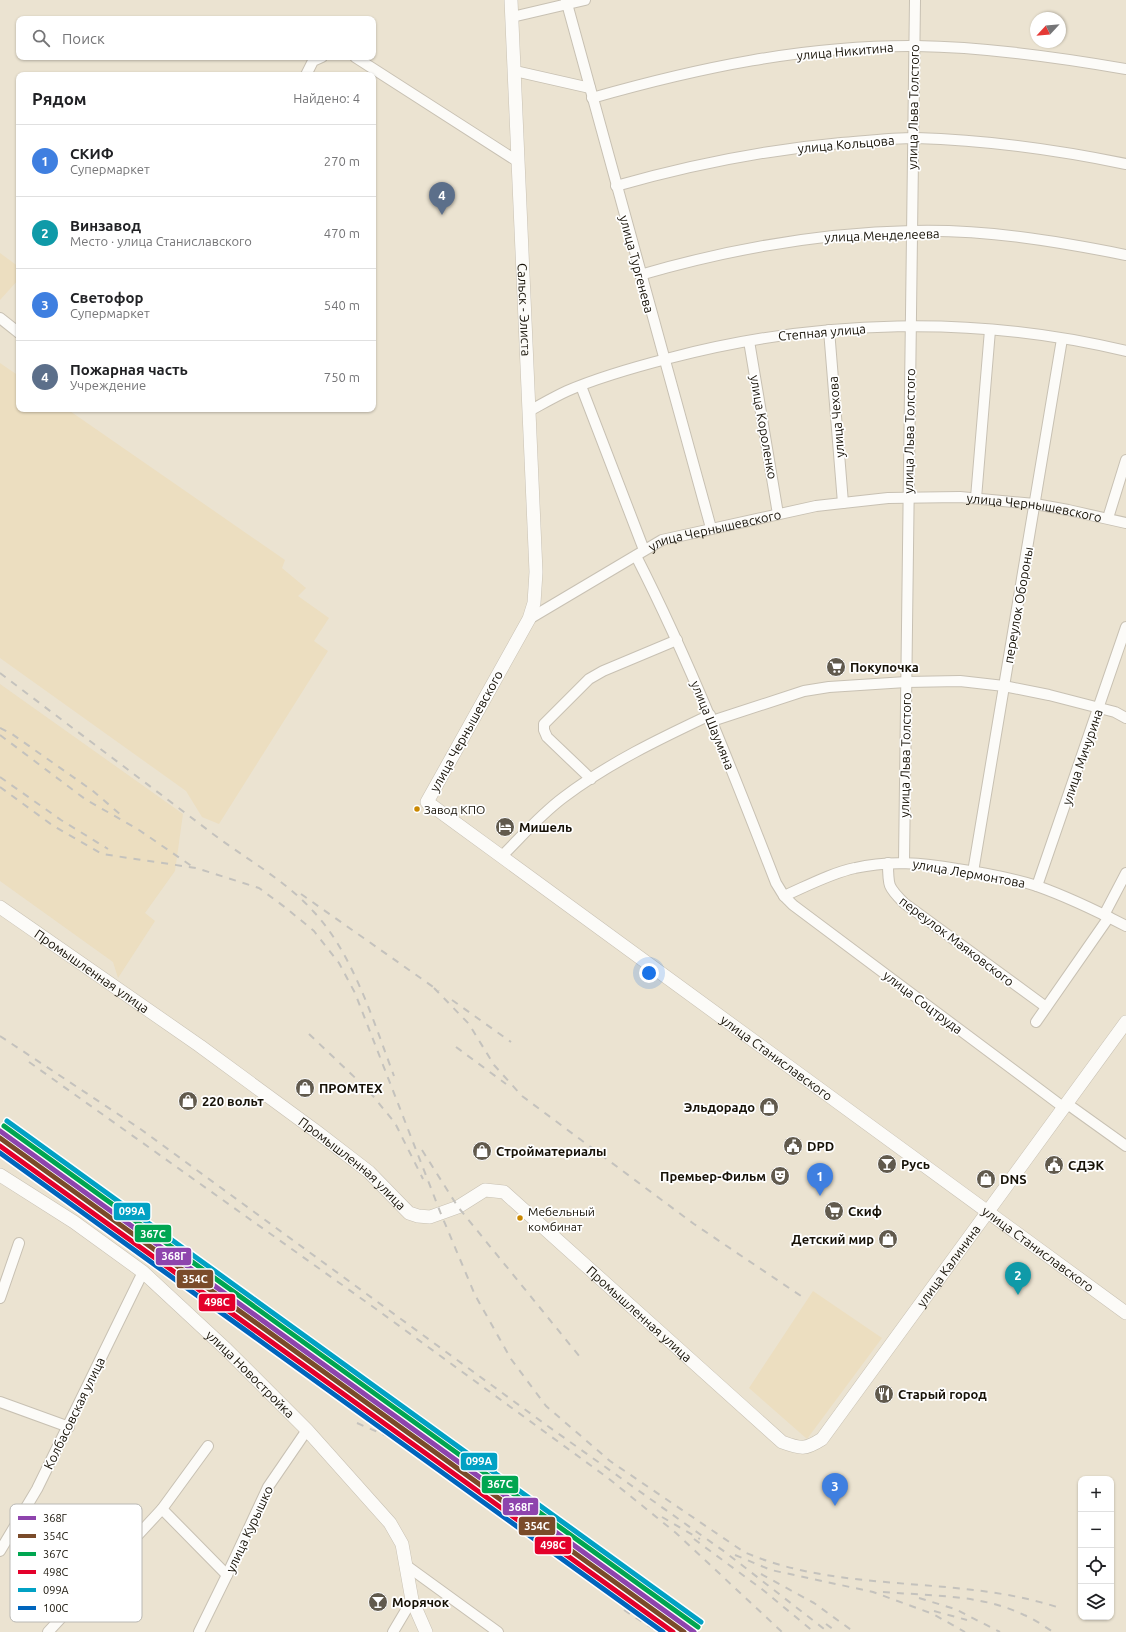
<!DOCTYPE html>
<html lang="ru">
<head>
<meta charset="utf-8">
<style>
  :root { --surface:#fff; --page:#f6f6f6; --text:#202124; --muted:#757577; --line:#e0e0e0; --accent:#1a73e8 }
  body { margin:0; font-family:Ubuntu,sans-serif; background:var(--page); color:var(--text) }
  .controls { position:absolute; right:12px; bottom:12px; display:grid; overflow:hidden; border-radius:8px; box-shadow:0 1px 3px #0004 }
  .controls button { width:36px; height:36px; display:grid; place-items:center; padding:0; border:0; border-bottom:1px solid var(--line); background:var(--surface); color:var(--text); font:20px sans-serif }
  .compass { position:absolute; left:1030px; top:12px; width:36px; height:36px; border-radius:50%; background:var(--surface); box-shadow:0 1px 3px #0004; rotate:244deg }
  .you { position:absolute; left:649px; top:973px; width:14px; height:14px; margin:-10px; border:3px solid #fff; border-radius:50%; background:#1a73e8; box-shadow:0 0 0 6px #1a73e833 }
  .badge { display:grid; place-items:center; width:26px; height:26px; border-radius:50%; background:var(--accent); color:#fff; font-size:13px; font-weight:700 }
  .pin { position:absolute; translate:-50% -33px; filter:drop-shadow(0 1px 2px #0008) }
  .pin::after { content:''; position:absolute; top:21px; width:14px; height:12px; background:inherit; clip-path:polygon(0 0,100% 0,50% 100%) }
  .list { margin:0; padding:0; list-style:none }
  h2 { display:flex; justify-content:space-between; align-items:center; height:52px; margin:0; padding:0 16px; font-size:17px }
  h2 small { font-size:13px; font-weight:400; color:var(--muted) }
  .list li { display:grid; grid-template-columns:26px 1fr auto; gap:12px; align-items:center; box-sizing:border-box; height:72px; padding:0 16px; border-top:1px solid var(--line) }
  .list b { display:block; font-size:15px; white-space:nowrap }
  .list p { margin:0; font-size:13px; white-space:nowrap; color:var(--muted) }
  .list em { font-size:13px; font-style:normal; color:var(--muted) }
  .icon { flex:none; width:22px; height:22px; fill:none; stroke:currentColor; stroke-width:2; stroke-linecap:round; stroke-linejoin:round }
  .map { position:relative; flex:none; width:1126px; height:1632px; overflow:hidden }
  .search { position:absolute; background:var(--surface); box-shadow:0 1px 3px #0004; left:16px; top:16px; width:360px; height:44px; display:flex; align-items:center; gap:10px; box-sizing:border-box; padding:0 14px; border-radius:8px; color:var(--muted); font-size:15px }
  .panel { position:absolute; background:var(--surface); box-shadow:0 1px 3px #0004; left:16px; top:72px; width:360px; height:340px; border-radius:8px }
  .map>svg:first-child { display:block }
</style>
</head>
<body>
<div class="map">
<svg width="1126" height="1632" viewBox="0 0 1126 1632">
  <rect width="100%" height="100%" fill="#ebe3d1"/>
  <g fill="#ecdec0">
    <polygon points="0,253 19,267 19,279 0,300"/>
    <polygon points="0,363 19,376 19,409 67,409 285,560 282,568 306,588 298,596 329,618 314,641 328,651 219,824 202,817 186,791 0,658"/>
    <polygon points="0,684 183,814 175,871 145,913 155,921 118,978 113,962 0,881"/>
    <polygon points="813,1291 882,1338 807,1439 749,1388"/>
  </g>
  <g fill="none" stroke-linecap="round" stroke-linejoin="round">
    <defs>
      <g id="minor">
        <polyline points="566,0 711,528"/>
        <polyline points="512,17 585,0"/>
        <polyline points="355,57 517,161"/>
        <polyline points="515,71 590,88"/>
        <polyline points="306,75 313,61 322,57"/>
        <path d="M 592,98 C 697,68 806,45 916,46 C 986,47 1057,57 1126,69"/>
        <path d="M 616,186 C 690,165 764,150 841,143 C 866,141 892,138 916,138 C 986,140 1058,150 1126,164"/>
        <path d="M 640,275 C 729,249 819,233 912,231 C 984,229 1056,241 1126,255"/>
        <polyline points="0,318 19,333"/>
        <polyline points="829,330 843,503"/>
        <polyline points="749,341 778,514"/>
        <polyline points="581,386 644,550"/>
        <path d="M 529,411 C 542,404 554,397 567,391 C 599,377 635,367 670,358 C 818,319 977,315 1126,351"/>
        <polyline points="976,498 990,330"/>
        <polyline points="1108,518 1126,460"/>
        <path d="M 636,556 C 690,662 733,772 776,883 L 784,896 L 793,905 L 1063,1107"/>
        <path id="s1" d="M 529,619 L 662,540 L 816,506 L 888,498 L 960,497 L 1035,504 L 1068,510 L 1126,523"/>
        <polyline points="712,721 804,691 829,687 906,682 960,681 1004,686 1049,695 1115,712 1126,718"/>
        <polyline points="591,779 547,737 544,730 544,724 589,679 603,671 677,640"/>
        <path d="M 502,856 C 522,836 541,814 564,797 C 609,763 659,739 710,715"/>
        <polyline points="904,862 915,0"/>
        <path d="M 888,863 C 888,886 888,887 904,903 L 1046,1007"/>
        <polyline points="973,872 1062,339"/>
        <polyline points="1037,886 1126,627"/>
        <path d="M 784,896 C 807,886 831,873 855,868 C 889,860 923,863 957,869 C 984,873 1012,878 1037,886 C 1068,897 1097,911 1126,926"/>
        <polyline points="1104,915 1126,873"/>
        <polyline points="1036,1022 1109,917"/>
        <polyline points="1066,1103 1126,1146"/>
        <polyline points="0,1298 19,1243"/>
        <polyline points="0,1402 69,1427"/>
        <polyline points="162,1509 227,1575"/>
        <polyline points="0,1551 37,1489 143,1272"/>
        <polyline points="407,1566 498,1632"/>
        <polyline points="48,1632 162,1509 208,1446"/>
        <polyline points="199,1632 227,1575 268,1487 307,1430"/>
        <polyline points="393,1632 412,1600"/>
      </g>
      <g id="major">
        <path id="s2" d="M 511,0 L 536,572 L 534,603 L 529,619 L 427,802 L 1126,1313"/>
        <path id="s3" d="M 0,907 L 200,1046 L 317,1132 L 369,1172 L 409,1213 L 418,1216 L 430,1217 L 458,1207 L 485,1190 L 504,1192 L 782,1442 C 801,1449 805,1450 822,1439 L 1126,1022"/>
        <path id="s4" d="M 0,1175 L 74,1222 L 143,1272 L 227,1350 L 307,1430 L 390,1523 L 402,1544 L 412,1600 L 426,1632"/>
      </g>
    </defs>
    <use href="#minor" stroke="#c8c1b3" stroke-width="12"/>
    <use href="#major" stroke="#c8c1b3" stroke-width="14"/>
    <use href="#minor" stroke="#fcfbf8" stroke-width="10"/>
    <use href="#major" stroke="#fcfbf8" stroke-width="13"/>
    <g stroke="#c4c2bd" stroke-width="2" stroke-dasharray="7 7" stroke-linecap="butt">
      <path d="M 0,673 C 71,727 142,780 213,834 C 246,859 285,880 313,911 C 353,953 374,1023 394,1076"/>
      <polyline points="0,728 12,734 93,791 121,815"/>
      <polyline points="0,735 85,799 139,830 193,867"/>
      <polyline points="0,777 61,820 108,849"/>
      <path d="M 0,787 L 52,825 L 102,854 L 196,868 L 259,888 L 286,908 L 314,931 L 339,963 L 355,993 L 441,1214 L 475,1295 L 511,1359 L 546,1406 L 610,1461 L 744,1552 C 843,1595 958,1574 1060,1608"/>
      <polyline points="301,894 439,991"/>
      <polyline points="434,988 469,1024 494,1065 522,1096 694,1224 804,1298"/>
      <polyline points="452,1000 511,1042"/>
      <polyline points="309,1034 368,1090 395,1123 423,1179"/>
      <polyline points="0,1036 139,1128 549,1427 725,1552 828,1632"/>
      <polyline points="456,1047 506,1084"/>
      <polyline points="29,1062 376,1309 608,1478 676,1533 782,1632"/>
      <polyline points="422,1150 458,1207 580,1357"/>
      <polyline points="357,1423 442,1460 683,1632"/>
      <polyline points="662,1517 700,1539"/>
      <polyline points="694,1539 763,1590 814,1632"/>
      <polyline points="735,1555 771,1570 873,1592 933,1614 965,1632"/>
      <polyline points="761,1574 814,1603 854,1632"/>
      <path d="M 883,1592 C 930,1596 981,1594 1024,1615 C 1034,1619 1044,1626 1053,1632"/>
      <polyline points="919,1598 955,1609 1000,1632"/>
      <polyline points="629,1605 674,1632"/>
      <polyline points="624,1610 658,1632"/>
      <polyline points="934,1611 967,1620"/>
      <polyline points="826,1624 837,1632"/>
    </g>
    <defs>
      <polyline id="rail-1" points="0,1131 694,1632"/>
      <polyline id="rail-2" points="0,1138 684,1632"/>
      <polyline id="rail-3" points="4,1126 698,1627"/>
      <polyline id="rail-4" points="0,1146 673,1632"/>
      <polyline id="rail-5" points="7,1121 701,1622"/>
      <polyline id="rail-6" points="0,1153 663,1632"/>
    </defs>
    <use href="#rail-1" stroke="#fff" stroke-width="8"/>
    <use href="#rail-2" stroke="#fff" stroke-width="8"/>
    <use href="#rail-3" stroke="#fff" stroke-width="8"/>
    <use href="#rail-4" stroke="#fff" stroke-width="8"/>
    <use href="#rail-5" stroke="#fff" stroke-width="8"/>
    <use href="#rail-6" stroke="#fff" stroke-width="8"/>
    <use href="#rail-1" stroke="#8e44ad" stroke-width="5"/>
    <use href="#rail-2" stroke="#7a4b2a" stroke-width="5"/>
    <use href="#rail-3" stroke="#00a651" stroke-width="5"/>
    <use href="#rail-4" stroke="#e4002b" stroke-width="5"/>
    <use href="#rail-5" stroke="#01a1c4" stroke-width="5"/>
    <use href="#rail-6" stroke="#0065bd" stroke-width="5"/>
  </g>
  <defs>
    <symbol id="supermarket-disc" viewBox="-11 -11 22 22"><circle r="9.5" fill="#615a4d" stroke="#fff"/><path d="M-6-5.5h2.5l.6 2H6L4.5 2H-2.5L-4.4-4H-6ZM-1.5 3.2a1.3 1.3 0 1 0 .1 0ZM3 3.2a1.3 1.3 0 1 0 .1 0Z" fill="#fff"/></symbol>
    <symbol id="hotel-disc" viewBox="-11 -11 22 22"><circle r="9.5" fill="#615a4d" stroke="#fff"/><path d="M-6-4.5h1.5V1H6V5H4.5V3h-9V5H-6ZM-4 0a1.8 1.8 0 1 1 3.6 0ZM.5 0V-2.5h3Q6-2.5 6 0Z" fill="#fff"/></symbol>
    <symbol id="shop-disc" viewBox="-11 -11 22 22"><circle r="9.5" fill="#615a4d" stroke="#fff"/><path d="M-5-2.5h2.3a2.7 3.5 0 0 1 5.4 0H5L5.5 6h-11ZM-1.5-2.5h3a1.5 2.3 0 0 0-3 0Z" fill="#fff"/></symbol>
    <symbol id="civic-disc" viewBox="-11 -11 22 22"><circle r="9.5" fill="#615a4d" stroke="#fff"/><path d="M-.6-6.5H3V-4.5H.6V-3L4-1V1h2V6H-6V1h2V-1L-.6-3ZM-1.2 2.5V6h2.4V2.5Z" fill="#fff"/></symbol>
    <symbol id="bar-disc" viewBox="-11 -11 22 22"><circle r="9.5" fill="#615a4d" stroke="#fff"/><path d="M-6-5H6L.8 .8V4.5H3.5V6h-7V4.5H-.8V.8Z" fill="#fff"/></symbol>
    <symbol id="theatre-disc" viewBox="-11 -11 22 22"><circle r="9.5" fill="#615a4d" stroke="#fff"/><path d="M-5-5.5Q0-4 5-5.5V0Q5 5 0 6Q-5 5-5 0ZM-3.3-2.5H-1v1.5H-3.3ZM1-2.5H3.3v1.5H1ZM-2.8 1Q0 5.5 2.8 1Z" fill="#fff"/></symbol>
    <symbol id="restaurant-disc" viewBox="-11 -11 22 22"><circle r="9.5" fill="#615a4d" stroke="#fff"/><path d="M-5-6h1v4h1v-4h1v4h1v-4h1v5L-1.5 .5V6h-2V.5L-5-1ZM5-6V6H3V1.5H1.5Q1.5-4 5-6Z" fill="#fff"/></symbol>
  </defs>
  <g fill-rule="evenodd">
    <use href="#supermarket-disc" x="825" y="656" width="22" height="22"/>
    <use href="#hotel-disc" x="494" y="816" width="22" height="22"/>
    <use href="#shop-disc" x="294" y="1077" width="22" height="22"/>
    <use href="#shop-disc" x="177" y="1090" width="22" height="22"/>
    <use href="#shop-disc" x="758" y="1096" width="22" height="22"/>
    <use href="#civic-disc" x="782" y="1135" width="22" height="22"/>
    <use href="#shop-disc" x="471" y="1140" width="22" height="22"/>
    <use href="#bar-disc" x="876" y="1153" width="22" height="22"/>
    <use href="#civic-disc" x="1043" y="1154" width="22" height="22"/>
    <use href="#theatre-disc" x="769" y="1165" width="22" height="22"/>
    <use href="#shop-disc" x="975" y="1168" width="22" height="22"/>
    <use href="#supermarket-disc" x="823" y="1200" width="22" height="22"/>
    <use href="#shop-disc" x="877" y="1228" width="22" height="22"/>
    <use href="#restaurant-disc" x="873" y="1383" width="22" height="22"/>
    <use href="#bar-disc" x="367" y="1591" width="22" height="22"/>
  </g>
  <g fill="#ca8801" stroke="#fff" stroke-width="1.5">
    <circle cx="417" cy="809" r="3.5"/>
    <circle cx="520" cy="1218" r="3.5"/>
  </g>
  <g text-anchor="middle" stroke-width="3.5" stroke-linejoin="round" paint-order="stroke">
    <g font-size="12" fill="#161106" stroke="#fff" text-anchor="start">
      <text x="424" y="814">Завод КПО</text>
      <text x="528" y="1216">Мебельный<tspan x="528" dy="15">комбинат</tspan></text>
    </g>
    <g font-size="13" fill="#161106" stroke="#fff">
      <text transform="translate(845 51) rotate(-5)" y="5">улица Никитина</text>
      <text transform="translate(913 107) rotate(-89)" y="5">улица Льва Толстого</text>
      <text transform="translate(846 144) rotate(-5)" y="5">улица Кольцова</text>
      <text transform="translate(882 235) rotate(-2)" y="5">улица Менделеева</text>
      <text transform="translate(637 264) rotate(75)" y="5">улица Тургенева</text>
      <text dy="5" stroke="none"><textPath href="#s2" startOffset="310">Сальск - Элиста</textPath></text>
      <text transform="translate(822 332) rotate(-5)" y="5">Степная улица</text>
      <text transform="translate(836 417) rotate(-95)" y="5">улица Чехова</text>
      <text transform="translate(764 427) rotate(80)" y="5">улица Короленко</text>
      <text transform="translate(909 431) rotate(-89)" y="5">улица Льва Толстого</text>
      <text dy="5" stroke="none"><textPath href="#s1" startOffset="532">улица Чернышевского</textPath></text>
      <text dy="5" stroke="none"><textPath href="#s1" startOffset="208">улица Чернышевского</textPath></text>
      <text transform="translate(1018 605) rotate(-80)" y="5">переулок Обороны</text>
      <text transform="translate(713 725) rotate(68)" y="5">улица Шаумяна</text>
      <text transform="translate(466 731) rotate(-61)" y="5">улица Чернышевского</text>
      <text transform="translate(905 755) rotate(-89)" y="5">улица Льва Толстого</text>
      <text transform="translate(1082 757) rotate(-71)" y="5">улица Мичурина</text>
      <text transform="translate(969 873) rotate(10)" y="5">улица Лермонтова</text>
      <text transform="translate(957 941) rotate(37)" y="5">переулок Маяковского</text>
      <text dy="5" stroke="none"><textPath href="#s3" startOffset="112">Промышленная улица</textPath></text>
      <text transform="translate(923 1002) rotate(37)" y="5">улица Соцтруда</text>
      <text dy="5" stroke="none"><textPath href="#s2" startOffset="1263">улица Станиславского</textPath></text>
      <text dy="5" stroke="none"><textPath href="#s3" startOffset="436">Промышленная улица</textPath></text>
      <text dy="5" stroke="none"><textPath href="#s2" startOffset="1587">улица Станиславского</textPath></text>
      <text dy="5" stroke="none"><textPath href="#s3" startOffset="1245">улица Калинина</textPath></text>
      <text dy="5" stroke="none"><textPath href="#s3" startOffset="796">Промышленная улица</textPath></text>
      <text dy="5" stroke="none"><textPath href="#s4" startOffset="321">улица Новостройка</textPath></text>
      <text transform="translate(74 1413) rotate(-64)" y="5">Колбасовская улица</text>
      <text transform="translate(249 1529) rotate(-65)" y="5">улица Курышко</text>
    </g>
    <g font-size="13" font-weight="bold" fill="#161106" stroke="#fff" text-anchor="start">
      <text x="850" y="672">Покупочка</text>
      <text x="519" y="832">Мишель</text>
      <text x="319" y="1093">ПРОМТЕХ</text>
      <text x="202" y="1106">220 вольт</text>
      <text x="755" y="1112" text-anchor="end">Эльдорадо</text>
      <text x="807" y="1151">DPD</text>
      <text x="496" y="1156">Стройматериалы</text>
      <text x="901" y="1169">Русь</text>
      <text x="1068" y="1170">СДЭК</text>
      <text x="766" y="1181" text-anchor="end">Премьер-Фильм</text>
      <text x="1000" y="1184">DNS</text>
      <text x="848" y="1216">Скиф</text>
      <text x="874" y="1244" text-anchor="end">Детский мир</text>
      <text x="898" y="1399">Старый город</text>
      <text x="392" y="1607">Морячок</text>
    </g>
  </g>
  <rect x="10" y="1504" width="132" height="118" rx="6" fill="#fff" stroke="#b9b8b4" stroke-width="1"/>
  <rect x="18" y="1516" width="18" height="4" fill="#8e44ad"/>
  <rect x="18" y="1534" width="18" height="4" fill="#7a4b2a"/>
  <rect x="18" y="1552" width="18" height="4" fill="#00a651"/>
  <rect x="18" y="1570" width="18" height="4" fill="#e4002b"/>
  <rect x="18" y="1588" width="18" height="4" fill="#01a1c4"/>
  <rect x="18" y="1606" width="18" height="4" fill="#0065bd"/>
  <g font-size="11" fill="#161106">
    <text x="43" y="1522">368Г</text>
    <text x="43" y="1540">354С</text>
    <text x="43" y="1558">367С</text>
    <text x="43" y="1576">498С</text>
    <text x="43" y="1594">099А</text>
    <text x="43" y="1612">100C</text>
  </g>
  <g stroke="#fff" stroke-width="1.5">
    <rect x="113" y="1202" width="38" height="19" rx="4" fill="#01a1c4"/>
    <rect x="134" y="1224" width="38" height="19" rx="4" fill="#00a651"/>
    <rect x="155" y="1247" width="37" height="19" rx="4" fill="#8e44ad"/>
    <rect x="176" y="1269" width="38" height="20" rx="4" fill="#7a4b2a"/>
    <rect x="198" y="1293" width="38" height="19" rx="4" fill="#e4002b"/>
    <rect x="460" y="1452" width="38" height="19" rx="4" fill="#01a1c4"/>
    <rect x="481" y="1475" width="38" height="19" rx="4" fill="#00a651"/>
    <rect x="502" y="1497" width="37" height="19" rx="4" fill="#8e44ad"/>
    <rect x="518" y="1516" width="38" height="20" rx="4" fill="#7a4b2a"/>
    <rect x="534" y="1536" width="38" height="19" rx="4" fill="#e4002b"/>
  </g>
  <g font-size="11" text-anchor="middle" font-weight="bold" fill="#fff">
    <text x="132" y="1215">099А</text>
    <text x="153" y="1238">367С</text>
    <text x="174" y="1260">368Г</text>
    <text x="195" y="1283">354С</text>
    <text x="217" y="1306">498С</text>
    <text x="479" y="1465">099А</text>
    <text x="500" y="1488">367С</text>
    <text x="521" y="1511">368Г</text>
    <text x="537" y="1530">354С</text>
    <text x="553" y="1549">498С</text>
  </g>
</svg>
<div class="controls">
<button>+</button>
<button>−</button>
<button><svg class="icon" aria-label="locate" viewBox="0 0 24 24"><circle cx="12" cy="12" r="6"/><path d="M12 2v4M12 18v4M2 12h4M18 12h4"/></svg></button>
<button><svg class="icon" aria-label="layers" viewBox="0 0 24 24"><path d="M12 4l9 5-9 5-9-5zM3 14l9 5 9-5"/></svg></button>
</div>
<svg class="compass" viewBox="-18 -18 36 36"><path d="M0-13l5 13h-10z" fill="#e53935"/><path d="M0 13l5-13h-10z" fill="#757577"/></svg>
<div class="you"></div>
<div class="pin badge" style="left:820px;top:1196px;background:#3f7fe0">1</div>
<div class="pin badge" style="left:1018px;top:1295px;background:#0f9aa8">2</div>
<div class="pin badge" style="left:835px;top:1506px;background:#3f7fe0">3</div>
<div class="pin badge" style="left:442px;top:215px;background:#5c6f8a">4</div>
<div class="search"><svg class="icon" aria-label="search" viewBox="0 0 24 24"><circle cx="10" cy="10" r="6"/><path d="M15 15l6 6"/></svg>Поиск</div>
<section class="panel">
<h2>Рядом<small>Найдено: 4</small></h2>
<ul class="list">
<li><span class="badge" style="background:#3f7fe0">1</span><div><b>СКИФ</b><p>Супермаркет</p></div><em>270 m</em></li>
<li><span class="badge" style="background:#0f9aa8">2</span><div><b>Винзавод</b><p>Место · улица Станиславского</p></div><em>470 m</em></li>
<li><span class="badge" style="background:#3f7fe0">3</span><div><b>Светофор</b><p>Супермаркет</p></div><em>540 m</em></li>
<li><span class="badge" style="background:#5c6f8a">4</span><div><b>Пожарная часть</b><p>Учреждение</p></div><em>750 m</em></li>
</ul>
</section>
</div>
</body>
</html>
